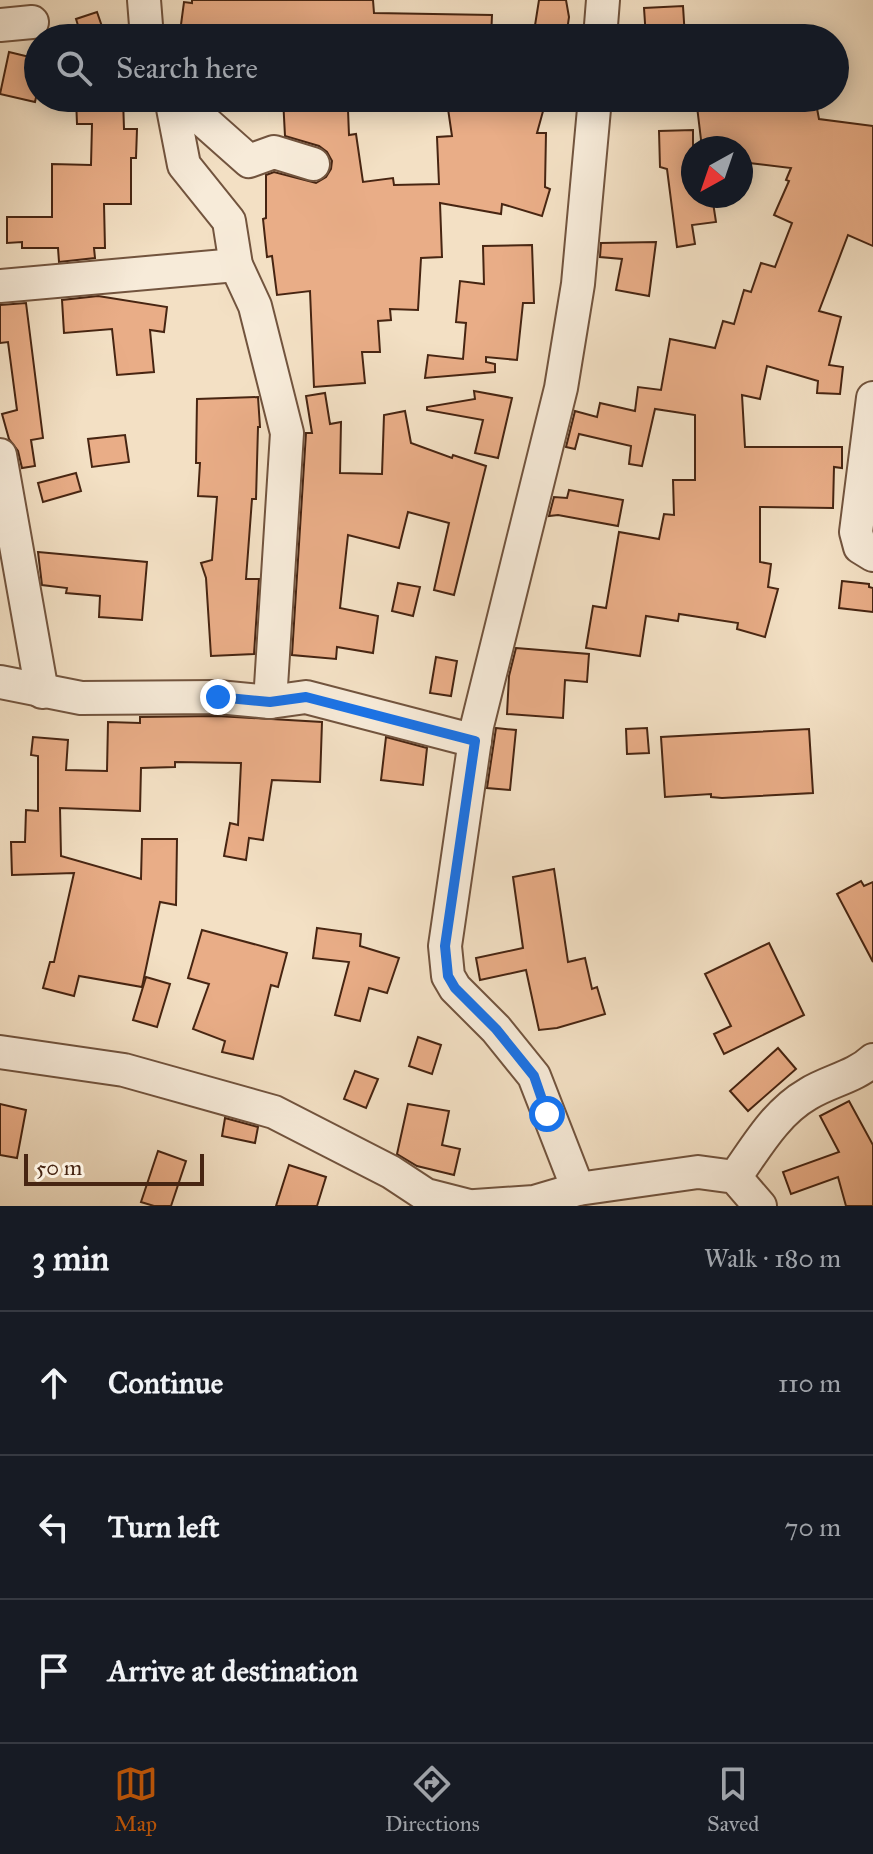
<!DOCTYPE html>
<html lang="en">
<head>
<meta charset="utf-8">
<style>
  :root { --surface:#171b24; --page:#242831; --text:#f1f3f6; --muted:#9ea1a6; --line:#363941; --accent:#b45309 }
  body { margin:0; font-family:"IM FELL Great Primer",serif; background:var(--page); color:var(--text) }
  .compass { position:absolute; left:681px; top:136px; width:72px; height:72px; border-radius:50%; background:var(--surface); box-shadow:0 4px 20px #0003; rotate:220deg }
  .scale { position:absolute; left:24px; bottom:20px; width:180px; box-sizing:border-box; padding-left:8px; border:4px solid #472512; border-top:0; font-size:22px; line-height:28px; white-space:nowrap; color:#472512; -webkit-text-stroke:6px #f7ebd9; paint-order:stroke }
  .stop { position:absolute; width:24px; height:24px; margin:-18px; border:6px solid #1a73e8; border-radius:50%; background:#fff }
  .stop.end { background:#1a73e8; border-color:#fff; box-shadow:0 2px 8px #0008 }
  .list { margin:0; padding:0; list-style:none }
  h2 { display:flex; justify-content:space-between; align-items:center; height:104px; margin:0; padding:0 32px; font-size:34px }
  h2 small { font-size:26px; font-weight:400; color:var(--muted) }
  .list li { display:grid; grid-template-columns:52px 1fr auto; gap:24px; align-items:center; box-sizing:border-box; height:144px; padding:0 32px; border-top:2px solid var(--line) }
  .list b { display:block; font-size:30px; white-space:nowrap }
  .list em { font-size:26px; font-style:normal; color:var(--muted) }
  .icon { flex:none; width:44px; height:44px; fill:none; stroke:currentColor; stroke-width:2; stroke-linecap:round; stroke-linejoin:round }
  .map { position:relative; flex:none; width:873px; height:1206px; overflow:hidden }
  .search { position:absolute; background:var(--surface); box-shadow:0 4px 20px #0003; left:24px; right:24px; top:24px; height:88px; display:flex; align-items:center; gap:20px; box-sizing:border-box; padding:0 28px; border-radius:44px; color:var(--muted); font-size:30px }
  .sheet { height:536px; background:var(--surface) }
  nav { display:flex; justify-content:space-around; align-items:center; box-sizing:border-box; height:112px; border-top:2px solid var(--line); background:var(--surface); font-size:22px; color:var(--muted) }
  nav a { display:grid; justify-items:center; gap:4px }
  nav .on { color:var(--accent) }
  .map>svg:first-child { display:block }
</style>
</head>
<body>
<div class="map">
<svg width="873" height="1206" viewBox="0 0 873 1206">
  <rect width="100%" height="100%" fill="#f3e0c4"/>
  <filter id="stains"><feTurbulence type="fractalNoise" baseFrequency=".0025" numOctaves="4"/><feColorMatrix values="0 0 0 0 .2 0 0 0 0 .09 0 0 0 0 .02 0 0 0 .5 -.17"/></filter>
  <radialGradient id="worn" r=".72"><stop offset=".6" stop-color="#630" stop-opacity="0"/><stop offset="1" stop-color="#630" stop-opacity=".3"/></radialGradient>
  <g fill="#e9ad87" stroke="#472512" stroke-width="2">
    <polygon points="192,0 373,0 374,13 492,15 491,38 219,38 180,32 184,2 192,3"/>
    <polygon points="539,0 566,0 569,17 566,38 533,38"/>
    <polygon points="683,6 685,38 646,38 644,8"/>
    <polygon points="97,12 106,38 82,38 76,19"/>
    <polygon points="9,52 38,59 38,88 35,102 0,94"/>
    <polygon points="76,98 123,98 124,129 137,129 136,158 131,158 131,204 104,204 105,248 94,248 95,258 59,262 58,248 22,248 22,242 7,243 7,217 52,217 52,164 91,165 92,124 77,124"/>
    <polygon points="283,98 334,98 336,110 348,110 349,135 356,134 363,182 393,178 394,185 439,184 437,137 452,136 447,102 478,98 545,104 537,133 546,133 545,187 550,189 542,216 502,204 501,214 440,203 442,257 421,258 418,310 390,309 391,320 378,321 380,352 362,352 365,383 314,387 310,291 277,295 272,256 267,257 263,219 266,218 266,175 274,172 316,183 326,177 331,169 332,161 327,152 319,146 285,136"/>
    <polygon points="696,98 815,98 819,119 873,126 873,246 848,235 819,311 841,317 829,365 843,367 840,394 817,393 818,381 767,366 760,399 742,395 745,447 842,447 842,468 834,467 833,508 760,507 760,562 771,564 768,587 778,589 765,637 737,629 738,623 679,614 678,621 646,616 640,656 586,648 593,606 606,608 619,532 659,539 664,514 674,515 673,480 695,480 695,415 655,409 642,466 629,464 631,446 579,434 575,449 566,447 575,411 597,417 600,403 635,411 638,387 661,390 670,339 715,348 723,321 734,324 744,290 751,292 761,263 775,267 792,223 774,215 789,181 786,180 791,168 741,162 741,148 702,148"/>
    <polygon points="693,130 693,196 712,196 716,222 692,225 695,244 677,247 667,169 660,167 659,131"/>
    <polygon points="656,242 649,296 616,290 622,259 600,257 601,243"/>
    <polygon points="532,245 534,303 523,303 517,360 486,357 486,362 495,364 495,372 425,378 428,355 463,359 466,323 456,322 460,281 484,284 483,246"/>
    <polygon points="98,296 167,307 164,332 150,330 154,372 117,375 112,329 64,333 62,300"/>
    <polygon points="26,303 43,438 31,440 35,466 22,468 18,451 9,439 2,414 17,410 8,342 0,343 0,305"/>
    <polygon points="474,391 512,398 498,458 475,453 483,420 427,410 427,407 475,399"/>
    <polygon points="325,393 330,424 341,422 340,473 382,474 384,415 405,411 411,443 452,458 453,455 486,466 454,595 434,590 449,523 408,512 399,548 348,535 340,608 378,616 373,653 337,647 336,659 292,655 306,433 312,433 306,396"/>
    <polygon points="258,397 260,427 258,427 256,499 252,499 246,579 259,579 254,654 211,656 206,578 201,563 212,560 217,497 198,496 200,463 196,463 197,399"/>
    <polygon points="125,435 129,462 92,467 88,439"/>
    <polygon points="76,473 81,491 43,502 38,483"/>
    <polygon points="569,490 623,500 618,526 558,515 549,516 554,497 567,498"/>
    <polygon points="38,552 147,562 142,620 99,617 100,596 66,593 67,588 42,585"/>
    <polygon points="842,581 869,584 869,587 873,588 873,612 839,608"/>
    <polygon points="398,583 420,587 413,616 392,611"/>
    <polygon points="516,648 589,654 587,682 565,680 563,718 507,714 509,676"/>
    <polygon points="436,657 457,661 451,696 430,693"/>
    <polygon points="217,716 322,722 320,782 272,780 263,840 249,838 246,860 224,856 230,823 238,825 241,763 175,762 175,767 141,768 140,811 60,808 61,856 141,879 142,839 177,839 176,905 160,902 142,987 79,976 74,996 43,988 50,962 54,962 74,873 12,875 11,842 25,842 26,810 38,811 38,756 31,755 33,737 68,740 66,770 107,771 108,722 140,723 140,717"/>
    <polygon points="496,728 516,730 510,790 487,788"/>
    <polygon points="647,728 649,753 627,754 626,729"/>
    <polygon points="809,729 813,793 722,798 711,797 711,794 665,797 661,737"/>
    <polygon points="386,737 427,748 423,785 381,780"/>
    <polygon points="554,869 568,962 585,958 592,989 597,987 605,1014 557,1028 539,1030 526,970 480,980 476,958 523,948 513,877"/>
    <polygon points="861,881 864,886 873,882 873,962 837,894"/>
    <polygon points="317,928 361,934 360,946 399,958 387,993 369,988 360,1021 335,1015 349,962 313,958"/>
    <polygon points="202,930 287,953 278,987 271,985 253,1059 222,1052 225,1041 193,1029 209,984 188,978"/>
    <polygon points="769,943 804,1015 724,1054 714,1034 731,1026 705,974"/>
    <polygon points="146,977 170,984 157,1027 133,1020"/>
    <polygon points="418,1037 441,1045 432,1074 409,1066"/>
    <polygon points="778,1048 796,1069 748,1111 730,1091"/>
    <polygon points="355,1071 378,1079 366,1108 344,1099"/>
    <polygon points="849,1101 873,1145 873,1206 846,1206 838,1177 791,1194 783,1172 839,1152 820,1116"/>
    <polygon points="0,1104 26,1110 17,1158 0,1155"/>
    <polygon points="408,1104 449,1111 442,1145 460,1149 454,1175 417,1166 397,1154"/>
    <polygon points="225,1118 258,1127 255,1143 222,1136"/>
    <polygon points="158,1151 186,1161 171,1206 154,1206 141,1202"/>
    <polygon points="289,1165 326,1177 317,1206 276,1206"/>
  </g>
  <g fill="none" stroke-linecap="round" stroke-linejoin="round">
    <defs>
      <g id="minor">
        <polyline points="144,0 147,38"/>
        <polyline points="0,25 32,22"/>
        <polyline points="600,38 603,0"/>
        <polyline points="171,98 184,165 229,221 236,265 255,306 287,433 270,702"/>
        <polyline points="178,98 249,161 274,152 313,164"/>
        <polyline points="0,286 236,265"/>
        <polyline points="873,398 856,532 860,547 873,555"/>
        <polyline points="0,455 42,692"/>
        <polyline points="0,682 81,698 218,697 270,702 306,697 475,741"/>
        <polyline points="0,1052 124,1070 274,1112 391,1172 426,1195 469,1206"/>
        <path d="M 735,1177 C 756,1148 775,1113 808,1094 C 829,1081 855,1077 873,1060"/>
        <polyline points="578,1189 534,1076 496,1029 455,988 448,976 445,946 477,726 561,388 578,284 595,98"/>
        <polyline points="475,1206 534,1202 578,1189 698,1172 735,1177 760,1206"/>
      </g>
    </defs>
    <use href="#minor" stroke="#72543e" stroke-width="36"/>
    <use href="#minor" stroke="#f7ebd9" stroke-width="32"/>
  </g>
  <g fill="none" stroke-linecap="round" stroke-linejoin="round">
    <polyline stroke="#1a73e8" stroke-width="10" points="218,697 270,702 306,697 475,741 445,946 448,976 455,988 496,1029 534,1076 547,1114"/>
  </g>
  <rect width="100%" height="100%" filter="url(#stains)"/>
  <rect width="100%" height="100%" fill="url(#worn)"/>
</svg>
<svg class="compass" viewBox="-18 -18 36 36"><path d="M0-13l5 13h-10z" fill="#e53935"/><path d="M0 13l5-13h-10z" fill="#9ea1a6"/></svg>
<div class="scale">50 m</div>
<div class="stop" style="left:547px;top:1114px"></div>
<div class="stop end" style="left:218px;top:697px"></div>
<div class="search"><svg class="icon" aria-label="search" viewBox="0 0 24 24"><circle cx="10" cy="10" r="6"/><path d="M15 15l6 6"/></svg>Search here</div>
</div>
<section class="sheet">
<h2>3 min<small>Walk · 180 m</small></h2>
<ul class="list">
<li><svg class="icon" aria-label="ahead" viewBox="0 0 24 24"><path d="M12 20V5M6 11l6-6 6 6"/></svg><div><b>Continue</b></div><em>110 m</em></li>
<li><svg class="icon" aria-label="left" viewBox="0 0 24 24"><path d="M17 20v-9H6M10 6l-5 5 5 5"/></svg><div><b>Turn left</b></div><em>70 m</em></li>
<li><svg class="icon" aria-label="arrive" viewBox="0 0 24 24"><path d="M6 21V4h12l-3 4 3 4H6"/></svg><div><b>Arrive at destination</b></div></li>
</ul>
</section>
<nav>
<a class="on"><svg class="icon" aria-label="map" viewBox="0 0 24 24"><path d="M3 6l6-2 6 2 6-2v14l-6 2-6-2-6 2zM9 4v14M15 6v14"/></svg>Map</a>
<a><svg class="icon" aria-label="directions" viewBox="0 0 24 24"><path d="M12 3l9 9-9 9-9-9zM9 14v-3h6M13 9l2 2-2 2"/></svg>Directions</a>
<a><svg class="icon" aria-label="saved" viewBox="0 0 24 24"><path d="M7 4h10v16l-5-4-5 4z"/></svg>Saved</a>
</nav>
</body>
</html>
